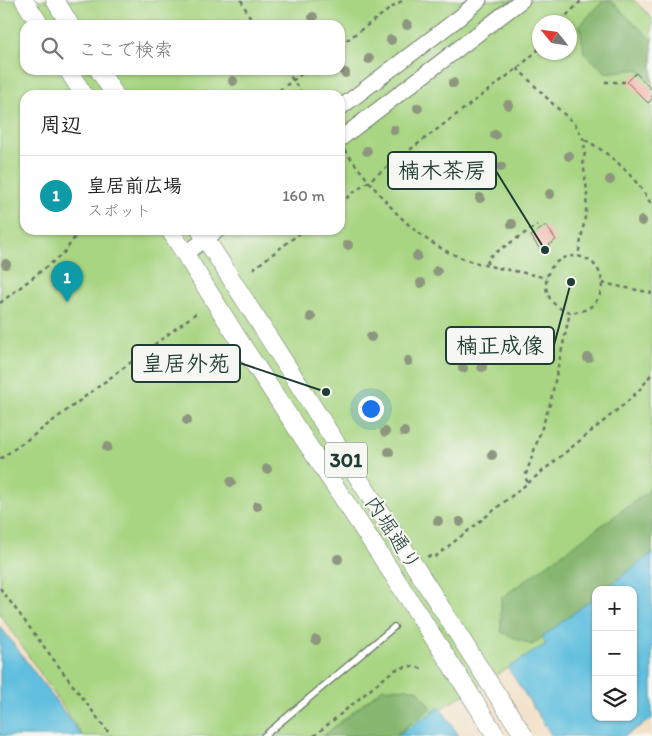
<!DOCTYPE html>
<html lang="ja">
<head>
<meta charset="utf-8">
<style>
  :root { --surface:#fff; --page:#f6f6f6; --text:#222; --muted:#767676; --line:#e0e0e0; --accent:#1f6fb2 }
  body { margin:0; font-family:Itim,"Klee One",sans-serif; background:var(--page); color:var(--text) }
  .controls { position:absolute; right:15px; bottom:15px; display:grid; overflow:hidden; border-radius:10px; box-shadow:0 1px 4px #0004 }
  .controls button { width:45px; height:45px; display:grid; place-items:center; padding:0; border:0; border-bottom:1px solid var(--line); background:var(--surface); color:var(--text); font:25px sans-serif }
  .compass { position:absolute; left:532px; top:15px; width:45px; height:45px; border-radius:50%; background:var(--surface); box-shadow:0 1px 4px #0004; rotate:300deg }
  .you { position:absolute; left:370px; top:408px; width:18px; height:18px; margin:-12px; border:4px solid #fff; border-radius:50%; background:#1a73e8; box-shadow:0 0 0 8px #1a73e833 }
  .badge { display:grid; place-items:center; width:32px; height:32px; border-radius:50%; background:var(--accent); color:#fff; font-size:16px; font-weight:700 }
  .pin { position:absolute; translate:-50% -41px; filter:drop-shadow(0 1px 2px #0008) }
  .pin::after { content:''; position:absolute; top:26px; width:18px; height:15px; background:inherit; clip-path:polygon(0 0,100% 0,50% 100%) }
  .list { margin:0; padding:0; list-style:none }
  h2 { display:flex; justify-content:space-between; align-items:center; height:65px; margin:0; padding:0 20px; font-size:21px }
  h2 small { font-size:16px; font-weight:400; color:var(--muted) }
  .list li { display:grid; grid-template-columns:32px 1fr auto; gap:15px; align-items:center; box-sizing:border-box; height:80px; padding:0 20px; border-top:1px solid var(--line) }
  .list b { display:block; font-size:19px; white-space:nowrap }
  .list p { margin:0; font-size:16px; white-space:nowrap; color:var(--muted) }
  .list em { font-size:16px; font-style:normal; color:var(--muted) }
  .icon { flex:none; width:28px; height:28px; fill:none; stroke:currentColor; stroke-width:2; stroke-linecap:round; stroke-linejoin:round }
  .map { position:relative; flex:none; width:652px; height:736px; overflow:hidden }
  .search { position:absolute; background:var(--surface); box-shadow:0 1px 4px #0004; left:20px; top:20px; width:325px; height:55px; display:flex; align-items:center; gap:12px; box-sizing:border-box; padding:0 18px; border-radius:15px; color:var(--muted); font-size:19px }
  .panel { position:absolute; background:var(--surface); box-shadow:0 1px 4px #0004; left:20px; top:90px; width:325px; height:145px; border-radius:15px }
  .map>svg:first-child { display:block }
</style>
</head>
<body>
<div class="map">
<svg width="652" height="736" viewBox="0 0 652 736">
  <rect width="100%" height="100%" fill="#f6f6f2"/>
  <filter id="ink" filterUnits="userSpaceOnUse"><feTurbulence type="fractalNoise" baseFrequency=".02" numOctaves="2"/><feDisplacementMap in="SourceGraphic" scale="10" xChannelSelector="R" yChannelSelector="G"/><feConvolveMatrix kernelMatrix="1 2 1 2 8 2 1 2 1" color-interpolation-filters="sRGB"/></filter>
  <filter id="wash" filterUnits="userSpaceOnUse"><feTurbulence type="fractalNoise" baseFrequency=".0096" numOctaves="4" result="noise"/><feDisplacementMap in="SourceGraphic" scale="20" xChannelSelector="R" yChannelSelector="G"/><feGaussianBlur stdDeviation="1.12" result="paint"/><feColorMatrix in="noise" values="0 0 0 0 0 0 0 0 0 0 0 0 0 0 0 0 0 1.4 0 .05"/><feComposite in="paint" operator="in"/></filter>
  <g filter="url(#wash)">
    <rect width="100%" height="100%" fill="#f3dfc4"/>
    <path fill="#a8d582" stroke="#64895b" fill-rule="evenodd" d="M 0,0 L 634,0 L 652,18 L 652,553 L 596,590 L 542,637 L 547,644 L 396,736 L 83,736 L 0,614 ZM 540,22 L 570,22 L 570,52 L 540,52 ZM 25,25 L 340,25 L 340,70 L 25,70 ZM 25,95 L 340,95 L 340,230 L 25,230 Z"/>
    <g fill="#86b670" stroke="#527a52">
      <polygon points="604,0 610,0 652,40 652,83 638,69 607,73 584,53 580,25"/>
      <polygon points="652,476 652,554 605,590 596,590 596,597 532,645 501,632 501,598 649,491"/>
      <polygon points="383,688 417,689 431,708 395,736 323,736"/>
    </g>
    <g fill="#60bfde" stroke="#407e89">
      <polygon points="652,553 652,719 624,736 552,736 508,668 546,644 542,637 596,596 596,717 633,717 633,590 604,590"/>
      <polygon points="0,626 82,736 0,736"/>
      <polygon points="440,707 459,736 396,736"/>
    </g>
    <g id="blocks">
      <g fill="#f5ab9d">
        <polygon points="636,73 652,90 652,99 648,103 627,82"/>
        <polygon points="546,225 556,240 541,251 531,236"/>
      </g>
    </g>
  </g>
  <g filter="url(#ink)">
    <use href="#blocks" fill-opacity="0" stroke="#697666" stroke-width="1"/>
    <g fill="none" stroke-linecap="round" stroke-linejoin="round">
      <defs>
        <polyline id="service" points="264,736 394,627"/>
        <g id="secondary">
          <polyline points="340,108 460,17 479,0"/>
          <polyline points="340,139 522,0"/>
          <polyline points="185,254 218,230"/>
        </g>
        <g id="primary">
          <polyline points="24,0 40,25"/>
          <polyline points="55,0 70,25"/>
          <polyline points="68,70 84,95"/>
          <polyline points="99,70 115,95"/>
          <polyline points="170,230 242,345 379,553 468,691"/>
          <polyline points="200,230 488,681"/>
        </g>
      </defs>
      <use href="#service" stroke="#697666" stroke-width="8"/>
      <use href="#secondary" stroke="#697666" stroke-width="17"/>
      <use href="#primary" stroke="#697666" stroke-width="19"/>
      <g stroke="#697666" stroke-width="2.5" stroke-dasharray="4 4" stroke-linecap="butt">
        <polyline points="241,0 254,25"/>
        <polyline points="562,22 565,17 582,0"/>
        <polyline points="340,45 398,3 404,0"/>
        <polyline points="517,68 555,106 575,124 584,140 585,153 583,161 587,191 586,212 578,256"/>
        <polyline points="286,70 303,95"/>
        <polyline points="605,82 627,82"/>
        <polyline points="273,95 307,70"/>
        <path d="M 585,140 C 613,155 637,178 652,206"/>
        <path d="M 344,150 C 377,191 407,235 457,256 C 485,268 517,270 546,278"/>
        <polyline points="340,203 519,67 540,48"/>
        <circle cx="574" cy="284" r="28"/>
        <polyline points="487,264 489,257 537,225"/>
        <polyline points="253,269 304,230"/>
        <polyline points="602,283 652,293"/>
        <polyline points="0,303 63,254 80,230"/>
        <polyline points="0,459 34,435 199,311"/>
        <polyline points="528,483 627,402 642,387 652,373"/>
        <polyline points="427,556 435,557 528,483 525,477 550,404 570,312"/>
        <polyline points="0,588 111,736"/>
        <polyline points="314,736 394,670 410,666 424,669"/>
      </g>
      <use href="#service" stroke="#fff" stroke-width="5.5"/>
      <use href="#secondary" stroke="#fff" stroke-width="15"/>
      <use href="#primary" stroke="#fff" stroke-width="18"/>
      <defs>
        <g id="primary-bridge">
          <polyline points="488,681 524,736"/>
          <polyline points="468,691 496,736"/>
        </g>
      </defs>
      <use href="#primary-bridge" stroke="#697666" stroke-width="19" stroke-linecap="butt"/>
      <use href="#primary-bridge" stroke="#fff" stroke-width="18"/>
    </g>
    <g fill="#8d967e">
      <circle cx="313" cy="17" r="5"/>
      <circle cx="407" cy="25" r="5"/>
      <circle cx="391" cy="40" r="5"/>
      <circle cx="369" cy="59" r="5"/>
      <circle cx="345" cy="73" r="5"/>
      <circle cx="233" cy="81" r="5"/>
      <circle cx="453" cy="83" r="5"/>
      <circle cx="508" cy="105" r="5"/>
      <circle cx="418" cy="108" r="5"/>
      <circle cx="394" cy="130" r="5"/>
      <circle cx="495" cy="135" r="5"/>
      <circle cx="367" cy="151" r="5"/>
      <circle cx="569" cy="156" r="5"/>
      <circle cx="501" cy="167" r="5"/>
      <circle cx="610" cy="180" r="5"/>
      <circle cx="550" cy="194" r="5"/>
      <circle cx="480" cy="198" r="5"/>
      <circle cx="642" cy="221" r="5"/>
      <circle cx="512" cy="224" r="5"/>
      <circle cx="348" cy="245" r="5"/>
      <circle cx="417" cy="256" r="5"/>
      <circle cx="6" cy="264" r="5"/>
      <circle cx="437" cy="271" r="5"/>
      <circle cx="421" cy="283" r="5"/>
      <circle cx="311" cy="317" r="5"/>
      <circle cx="453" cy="330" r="5"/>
      <circle cx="371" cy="337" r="5"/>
      <circle cx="588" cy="358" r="5"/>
      <circle cx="408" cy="361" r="5"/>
      <circle cx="482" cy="367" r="5"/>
      <circle cx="463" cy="368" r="5"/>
      <circle cx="187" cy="420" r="5"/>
      <circle cx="385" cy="432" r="5"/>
      <circle cx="404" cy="432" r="5"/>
      <circle cx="107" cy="447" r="5"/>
      <circle cx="389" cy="452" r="5"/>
      <circle cx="492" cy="455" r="5"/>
      <circle cx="267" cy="469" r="5"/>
      <circle cx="231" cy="482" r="5"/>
      <circle cx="257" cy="506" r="5"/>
      <circle cx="438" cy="521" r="5"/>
      <circle cx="460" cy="522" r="5"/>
      <circle cx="338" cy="559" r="5"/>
      <circle cx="316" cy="640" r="5"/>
    </g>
  </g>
  <g text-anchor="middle" stroke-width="4" stroke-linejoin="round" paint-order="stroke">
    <rect fill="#f6f6f2" stroke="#60746d" stroke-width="1" x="325" y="442.5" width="42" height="35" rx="4"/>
    <g font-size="20" font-weight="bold" fill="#1f3d34">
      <text x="346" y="467">301</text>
    </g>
    <g font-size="21" fill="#1f3d34" stroke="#f6f6f2">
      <text transform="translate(393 533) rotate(57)" y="7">内堀通り</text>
    </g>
  </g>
  <path fill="none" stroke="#1f3d34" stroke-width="2" d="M545 250L496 171M571 282L554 345M326 392L240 363"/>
  <g fill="#1f3d34" stroke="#f6f6f2" stroke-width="2">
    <circle cx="545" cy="250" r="5"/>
    <circle cx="571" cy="282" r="5"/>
    <circle cx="326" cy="392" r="5"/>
  </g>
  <g fill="#f6f6f2" stroke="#1f3d34" stroke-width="2">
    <rect x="388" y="152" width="108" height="37" rx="5"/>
    <rect x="446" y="327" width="108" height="37" rx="5"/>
    <rect x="132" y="345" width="108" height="37" rx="5"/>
  </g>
  <g font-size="22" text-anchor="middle" font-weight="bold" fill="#1f3d34">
    <text x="442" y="178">楠木茶房</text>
    <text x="500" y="353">楠正成像</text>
    <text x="186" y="371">皇居外苑</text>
  </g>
</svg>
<div class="controls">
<button>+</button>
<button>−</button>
<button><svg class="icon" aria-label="layers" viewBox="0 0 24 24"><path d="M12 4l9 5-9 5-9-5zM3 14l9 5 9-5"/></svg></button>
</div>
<svg class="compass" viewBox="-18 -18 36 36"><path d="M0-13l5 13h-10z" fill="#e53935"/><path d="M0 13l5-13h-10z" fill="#767676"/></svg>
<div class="you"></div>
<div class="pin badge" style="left:67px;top:302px;background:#0f9aa8">1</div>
<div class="search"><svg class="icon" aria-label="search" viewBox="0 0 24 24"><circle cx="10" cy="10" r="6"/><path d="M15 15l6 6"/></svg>ここで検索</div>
<section class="panel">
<h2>周辺<small></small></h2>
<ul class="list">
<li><span class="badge" style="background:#0f9aa8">1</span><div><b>皇居前広場</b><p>スポット</p></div><em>160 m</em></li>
</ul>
</section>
</div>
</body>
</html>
